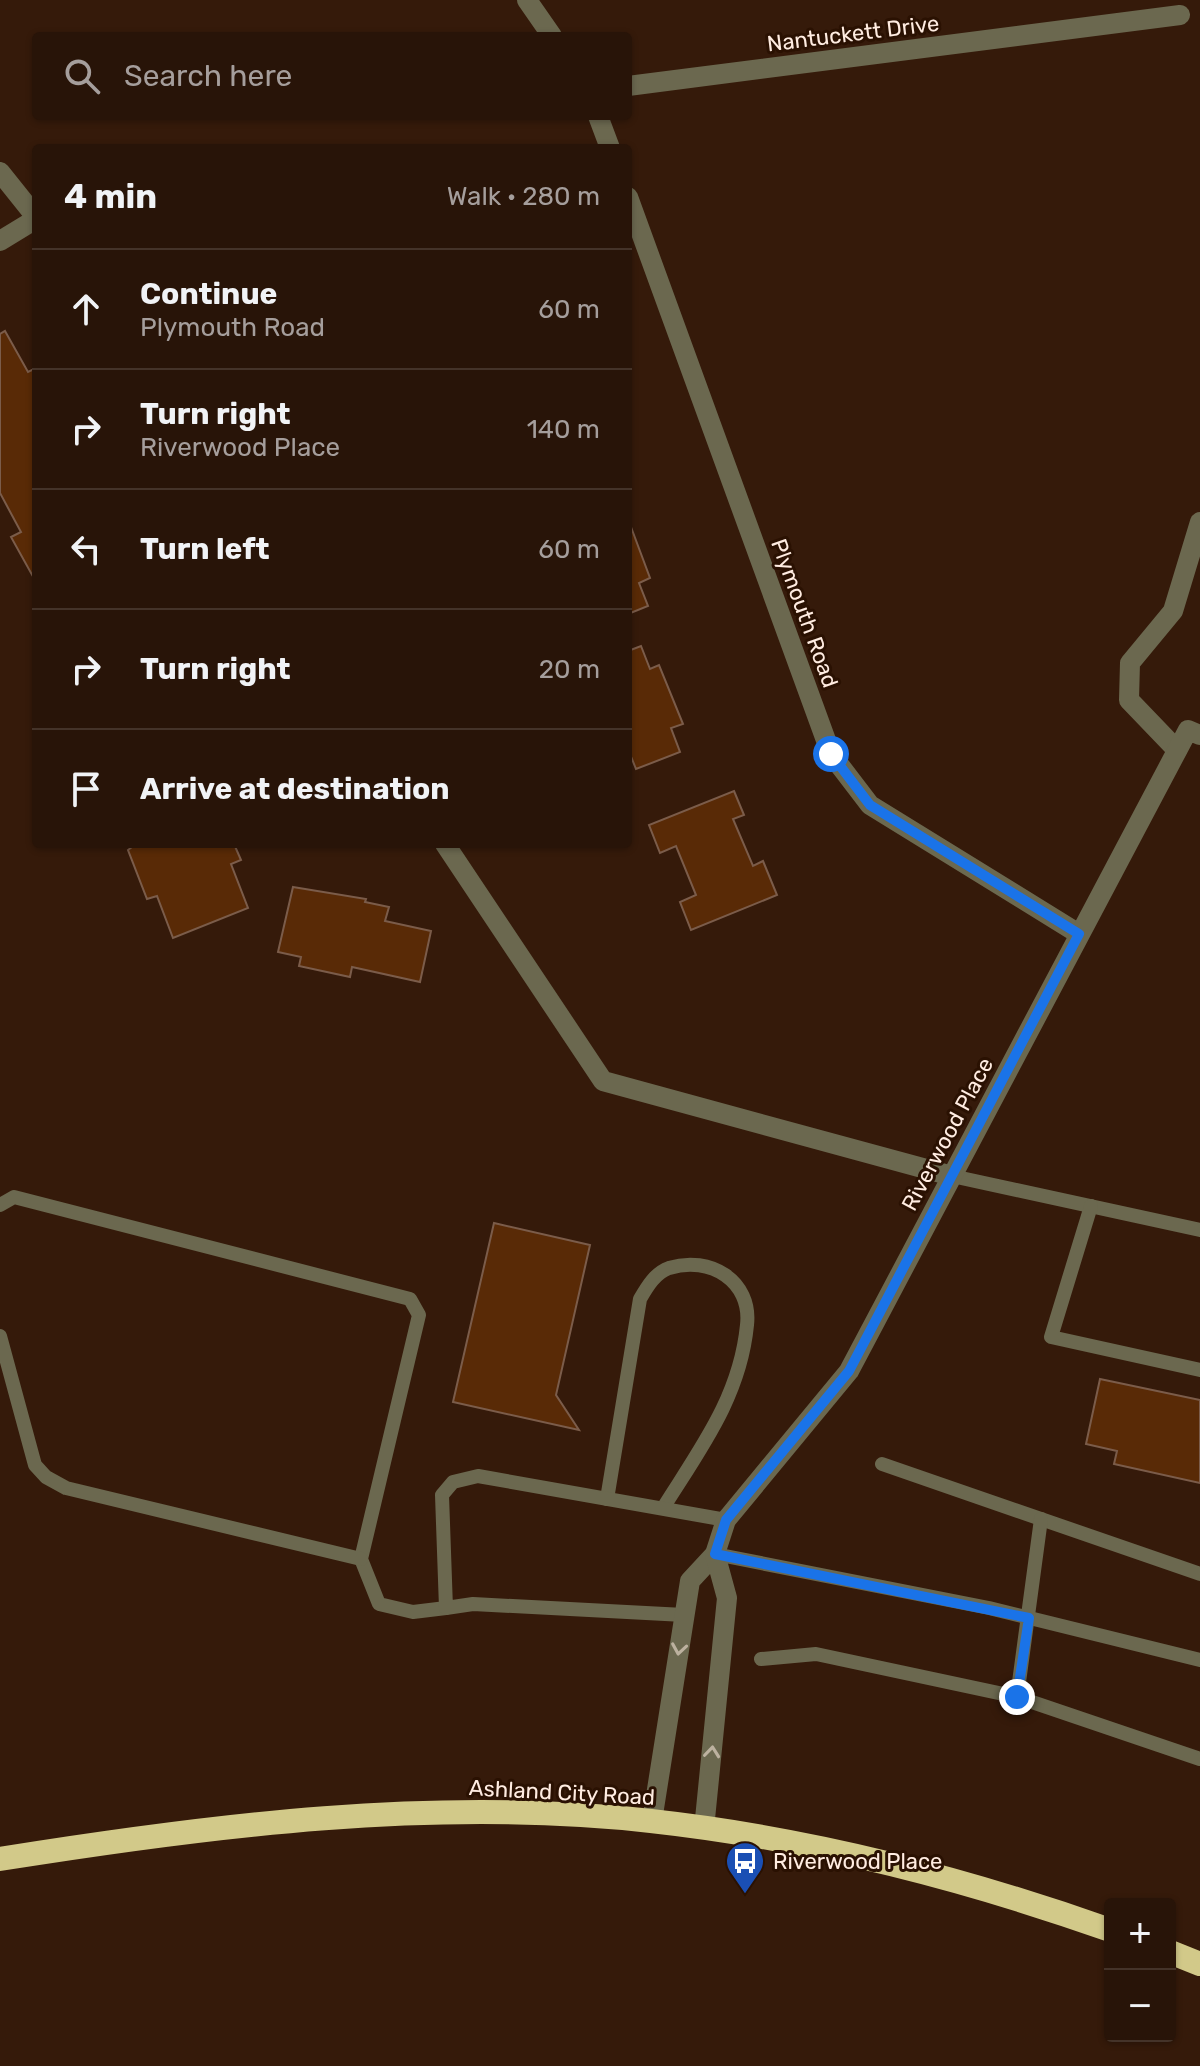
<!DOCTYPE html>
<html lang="en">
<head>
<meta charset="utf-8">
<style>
  :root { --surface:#281408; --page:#342116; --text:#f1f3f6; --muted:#a59e9c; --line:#443329 }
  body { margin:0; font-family:Rubik,sans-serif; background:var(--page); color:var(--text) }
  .controls { position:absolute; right:24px; bottom:24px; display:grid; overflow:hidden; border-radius:8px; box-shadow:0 2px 6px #0004 }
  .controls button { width:72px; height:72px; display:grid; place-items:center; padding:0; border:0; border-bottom:2px solid var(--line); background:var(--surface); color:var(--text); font:40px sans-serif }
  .stop { position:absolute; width:24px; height:24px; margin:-18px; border:6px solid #1a73e8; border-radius:50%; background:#fff }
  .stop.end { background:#1a73e8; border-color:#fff; box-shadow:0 2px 8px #0008 }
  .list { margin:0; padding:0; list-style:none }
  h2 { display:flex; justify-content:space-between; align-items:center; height:104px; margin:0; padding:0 32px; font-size:34px }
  h2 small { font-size:26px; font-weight:400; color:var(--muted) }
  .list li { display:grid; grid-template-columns:52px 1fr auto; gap:24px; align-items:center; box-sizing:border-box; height:120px; padding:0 32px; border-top:2px solid var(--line) }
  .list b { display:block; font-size:30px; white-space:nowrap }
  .list p { margin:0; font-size:26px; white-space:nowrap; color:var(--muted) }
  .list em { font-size:26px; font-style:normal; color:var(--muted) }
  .icon { flex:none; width:44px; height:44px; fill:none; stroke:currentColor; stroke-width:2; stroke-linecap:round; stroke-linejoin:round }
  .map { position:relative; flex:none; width:1200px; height:2066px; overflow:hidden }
  .search { position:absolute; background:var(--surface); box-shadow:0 2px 6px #0004; left:32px; top:32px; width:600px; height:88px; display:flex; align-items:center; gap:20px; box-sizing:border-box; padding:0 28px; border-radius:8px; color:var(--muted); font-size:30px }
  .panel { position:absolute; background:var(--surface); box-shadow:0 2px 6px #0004; left:32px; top:144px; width:600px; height:704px; border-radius:8px }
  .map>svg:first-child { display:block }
</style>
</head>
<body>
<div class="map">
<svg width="1200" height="2066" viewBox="0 0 1200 2066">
  <rect width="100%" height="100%" fill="#351a0a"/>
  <g fill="#592a06" stroke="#7b5c4a" stroke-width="2">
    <polygon points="5,331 28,372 36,368 36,582 11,537 21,532 0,493 0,334"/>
    <polygon points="628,519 650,578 639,583 648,606 628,614"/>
    <polygon points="641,646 650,669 659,665 683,724 671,728 680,752 636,769 628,749 628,651"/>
    <polygon points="734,791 744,815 733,819 753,866 763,861 777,895 691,930 680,902 696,895 676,846 660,853 649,825"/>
    <polygon points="136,844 234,844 241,860 231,864 248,908 173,938 157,896 147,899 128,850"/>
    <polygon points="293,887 366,899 365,902 389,907 385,921 431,931 420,982 352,967 350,977 299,966 301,957 278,952"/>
    <polygon points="494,1223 590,1245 556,1395 579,1430 453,1402"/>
    <polygon points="1100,1379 1200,1400 1200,1483 1114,1464 1117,1451 1086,1444"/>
  </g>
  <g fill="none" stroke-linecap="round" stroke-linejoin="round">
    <g stroke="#6b684f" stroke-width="14">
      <polyline points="952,1176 1200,1230"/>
      <polyline points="0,1205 14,1197 410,1299 419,1315 361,1559 379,1604 413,1612 446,1608"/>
      <polyline points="1091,1206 1051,1337 1200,1370"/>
      <polyline points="0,1336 35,1465 46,1477 66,1488 361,1559"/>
      <polyline points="882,1464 1200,1574"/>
      <path d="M 607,1499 L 640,1299 C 647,1287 655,1273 669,1268 C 710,1255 752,1281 747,1325 C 740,1397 700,1449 663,1508"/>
      <polyline points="715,1554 989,1608 1200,1660"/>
      <polyline points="684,1615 473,1604 446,1608 442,1495 453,1482 478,1476 726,1520"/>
      <polyline points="761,1659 816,1654 1017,1697 1200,1759"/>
      <polyline points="1017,1697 1041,1519"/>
    </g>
    <g stroke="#6b684f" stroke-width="20">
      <polyline points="527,0 552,36"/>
      <polyline points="628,86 1180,15"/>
      <polyline points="598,116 610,148"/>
      <polyline points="0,172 36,217"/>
      <polyline points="628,197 831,754 870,805 1079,934"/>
      <polyline points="0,241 36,219"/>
      <polyline points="1177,750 1129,700 1130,663 1173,611 1200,522"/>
      <polyline points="445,844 603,1081 952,1176"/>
      <polyline points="652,1821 690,1581 715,1554 726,1520 849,1371 1188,730 1200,735"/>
      <polyline points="704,1829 727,1598 715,1554"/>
    </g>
    <g stroke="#d2c989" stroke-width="24">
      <path d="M 0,1859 C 213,1825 435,1797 651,1821 C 806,1838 963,1878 1110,1930"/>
      <polyline points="1170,1952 1200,1964"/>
    </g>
  </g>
  <defs><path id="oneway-chevron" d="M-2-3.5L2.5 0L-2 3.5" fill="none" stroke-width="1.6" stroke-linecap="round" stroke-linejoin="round" transform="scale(2)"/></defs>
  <g stroke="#bcb19f">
    <use href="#oneway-chevron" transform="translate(679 1649) rotate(99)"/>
    <use href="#oneway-chevron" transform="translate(712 1752) rotate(-84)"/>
  </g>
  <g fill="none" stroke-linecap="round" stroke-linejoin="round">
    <polyline stroke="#1a73e8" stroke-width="10" points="831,754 870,805 1079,934 849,1371 726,1520 715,1554 1029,1618 1017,1697"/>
  </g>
  <defs>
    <symbol id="bus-pin" viewBox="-11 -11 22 30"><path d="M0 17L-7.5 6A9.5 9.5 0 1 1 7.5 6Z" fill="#1a4fb4" stroke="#2a1102"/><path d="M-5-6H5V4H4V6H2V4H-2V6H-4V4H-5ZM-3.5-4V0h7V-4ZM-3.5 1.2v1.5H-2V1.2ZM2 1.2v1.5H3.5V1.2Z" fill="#fff"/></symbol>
  </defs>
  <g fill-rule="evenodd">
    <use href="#bus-pin" x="723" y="1839" width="44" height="60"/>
  </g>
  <g text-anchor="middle" stroke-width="6" stroke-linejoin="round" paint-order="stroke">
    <g font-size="22" fill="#ffece1" stroke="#2a1102">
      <text transform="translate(853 33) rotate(-7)" y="8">Nantuckett Drive</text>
      <text transform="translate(805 613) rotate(70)" y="8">Plymouth Road</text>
      <text transform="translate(947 1134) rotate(-62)" y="8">Riverwood Place</text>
      <text transform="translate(562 1792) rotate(3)" y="8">Ashland City Road</text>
    </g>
    <g font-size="22" fill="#ffece1" stroke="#2a1102" text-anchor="start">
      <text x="773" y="1869">Riverwood Place</text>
    </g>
  </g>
</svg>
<div class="controls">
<button>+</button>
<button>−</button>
</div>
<div class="stop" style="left:831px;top:754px"></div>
<div class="stop end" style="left:1017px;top:1697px"></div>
<div class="search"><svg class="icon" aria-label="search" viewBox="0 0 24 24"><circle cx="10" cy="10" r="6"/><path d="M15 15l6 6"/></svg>Search here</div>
<section class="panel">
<h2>4 min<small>Walk · 280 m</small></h2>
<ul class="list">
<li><svg class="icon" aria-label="ahead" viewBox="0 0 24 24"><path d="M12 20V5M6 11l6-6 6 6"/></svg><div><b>Continue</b><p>Plymouth Road</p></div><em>60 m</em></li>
<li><svg class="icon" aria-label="right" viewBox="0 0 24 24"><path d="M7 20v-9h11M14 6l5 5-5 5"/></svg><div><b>Turn right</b><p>Riverwood Place</p></div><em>140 m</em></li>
<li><svg class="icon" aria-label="left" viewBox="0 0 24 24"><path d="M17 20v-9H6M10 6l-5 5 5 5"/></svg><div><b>Turn left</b></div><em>60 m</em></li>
<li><svg class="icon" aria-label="right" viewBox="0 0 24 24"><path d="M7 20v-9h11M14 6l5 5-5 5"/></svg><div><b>Turn right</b></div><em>20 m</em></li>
<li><svg class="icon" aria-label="arrive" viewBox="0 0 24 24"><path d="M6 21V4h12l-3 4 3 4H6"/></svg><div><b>Arrive at destination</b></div></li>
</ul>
</section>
</div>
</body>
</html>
